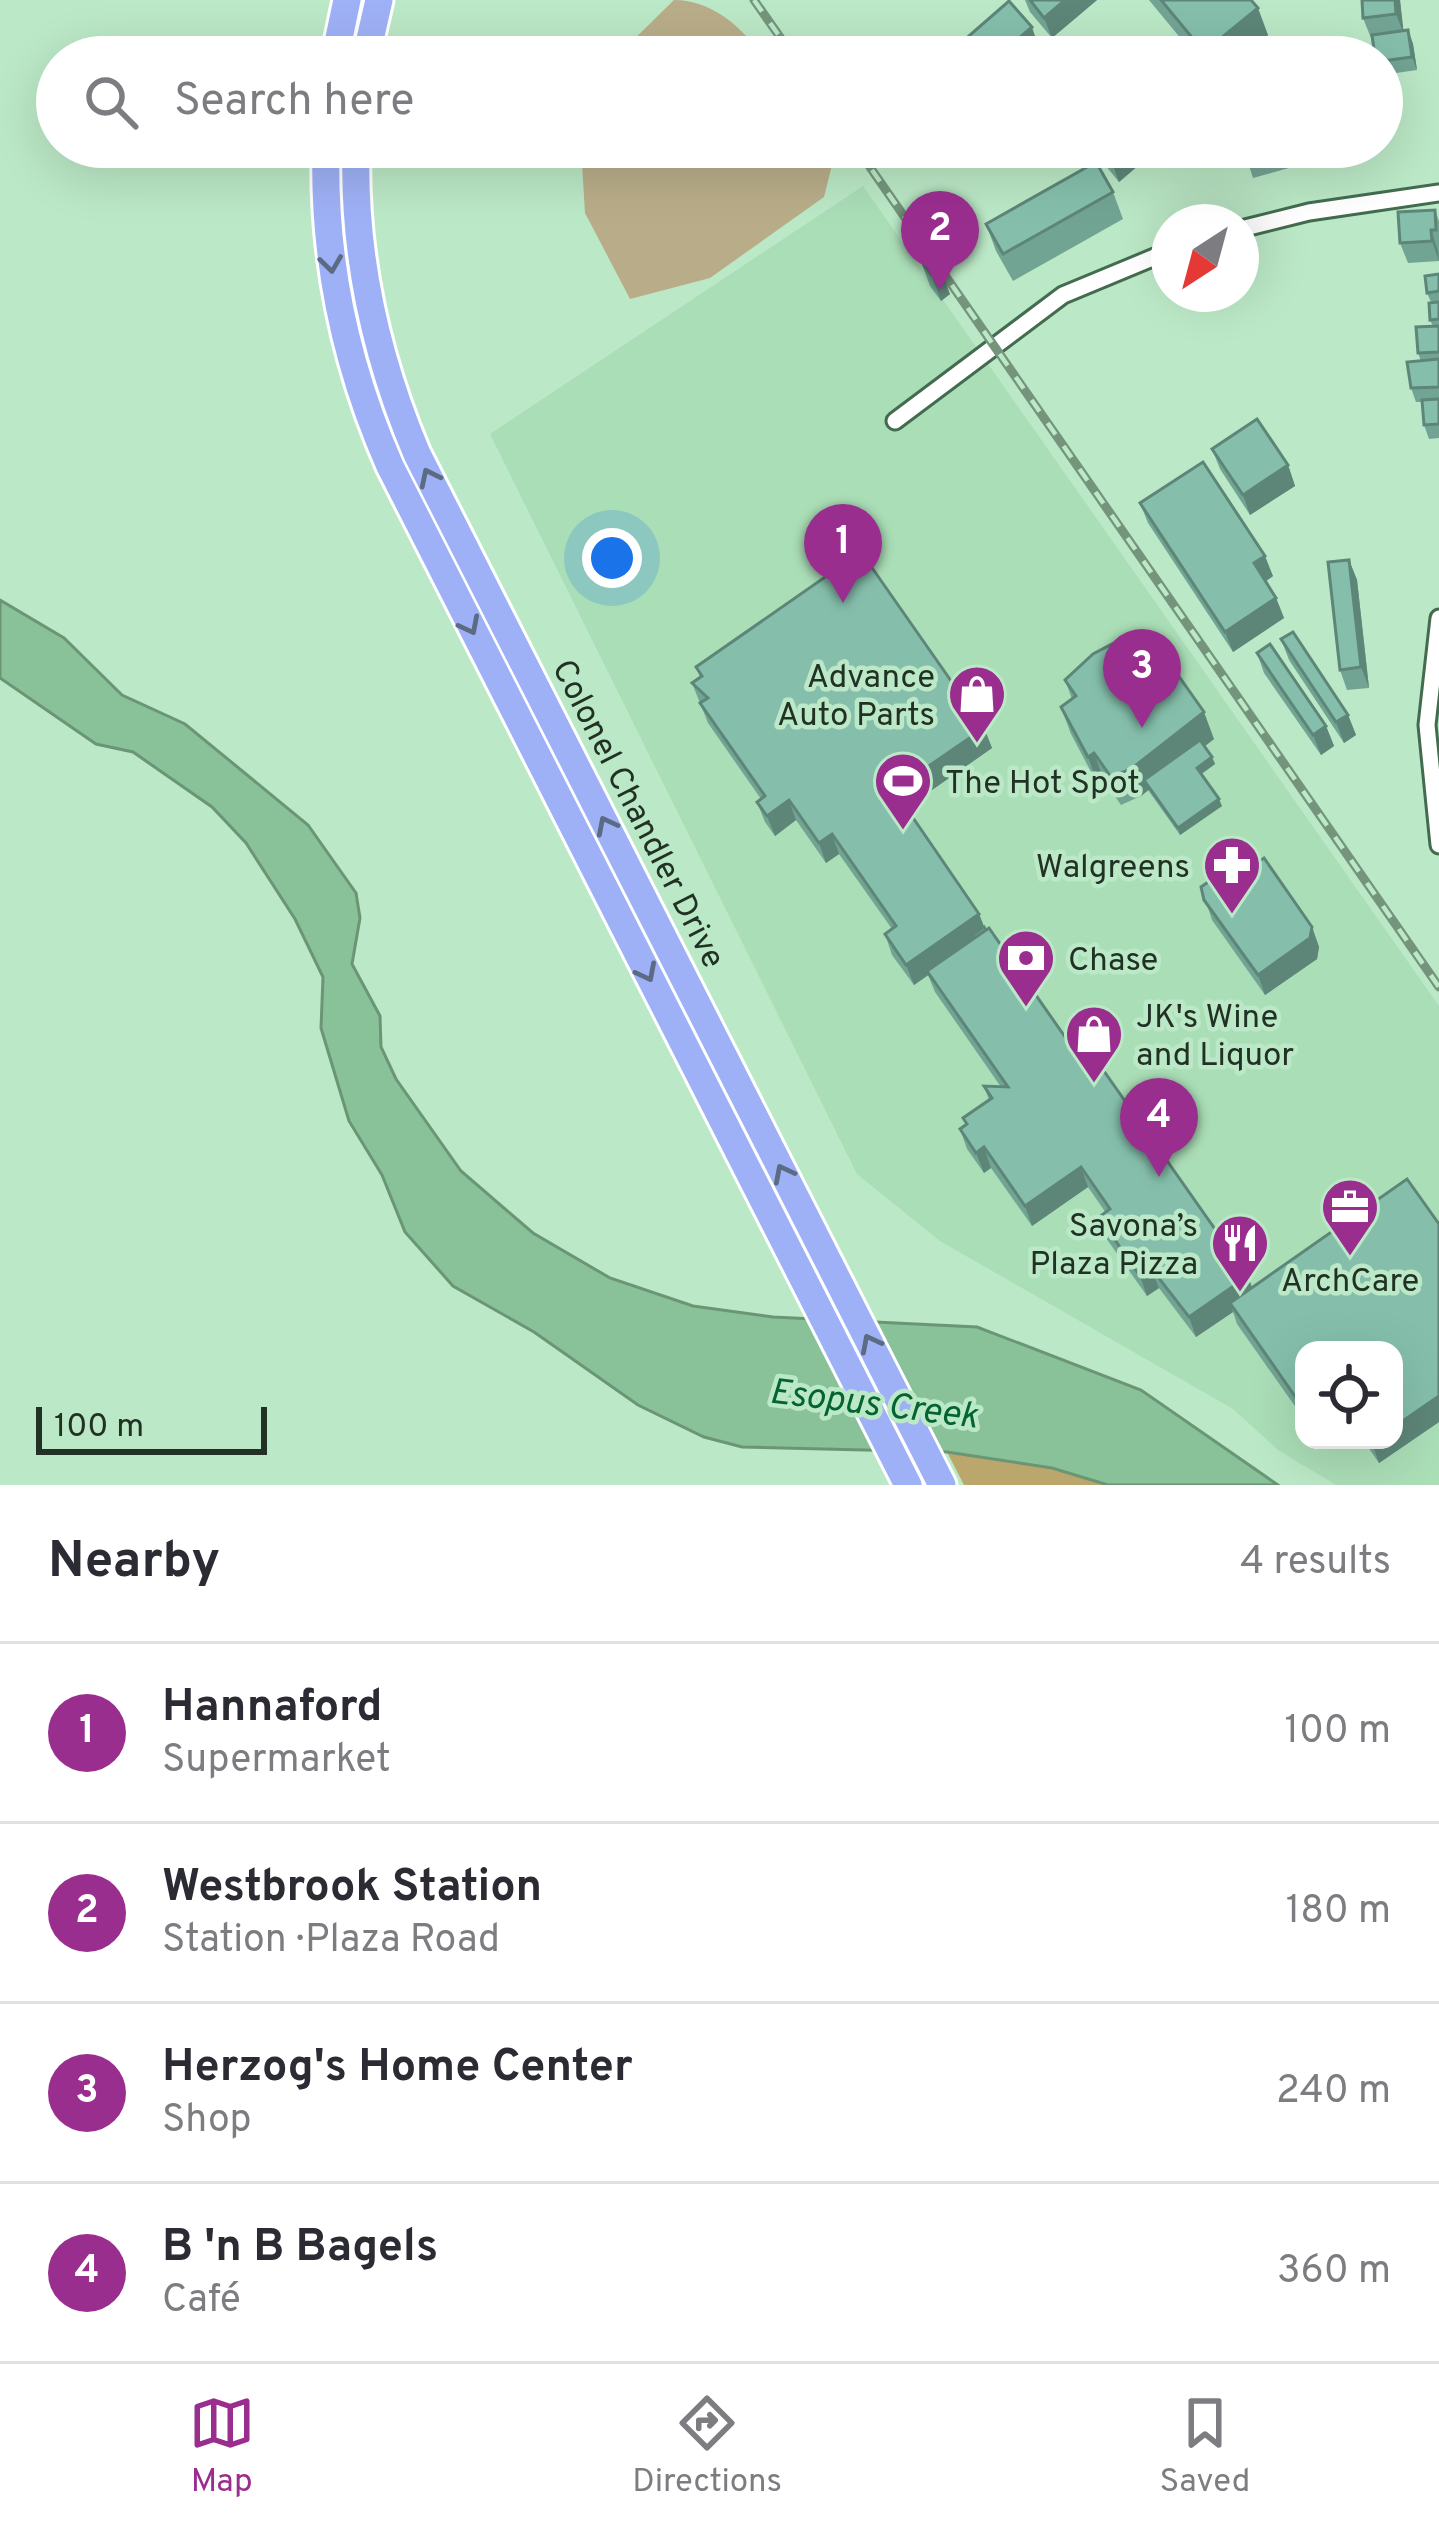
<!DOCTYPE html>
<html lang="en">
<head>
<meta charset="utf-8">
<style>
  :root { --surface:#fff; --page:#f7f7f7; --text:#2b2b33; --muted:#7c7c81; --line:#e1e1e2; --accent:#9a2e8f }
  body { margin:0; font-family:Overpass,sans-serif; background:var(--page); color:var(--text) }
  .controls { position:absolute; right:36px; bottom:36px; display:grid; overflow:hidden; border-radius:24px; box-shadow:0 12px 48px #0002 }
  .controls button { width:108px; height:108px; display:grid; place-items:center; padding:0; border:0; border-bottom:3px solid var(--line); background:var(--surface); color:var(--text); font:60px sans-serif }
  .compass { position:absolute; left:1151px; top:204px; width:108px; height:108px; border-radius:50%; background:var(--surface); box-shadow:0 12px 48px #0002; rotate:216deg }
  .scale { position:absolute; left:36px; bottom:30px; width:231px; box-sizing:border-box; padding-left:12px; border:6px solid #213225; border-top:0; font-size:33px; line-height:42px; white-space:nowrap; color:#213225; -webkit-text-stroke:9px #bbe8c6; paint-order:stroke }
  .you { position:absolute; left:612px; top:558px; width:42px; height:42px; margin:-30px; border:9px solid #fff; border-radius:50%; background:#1a73e8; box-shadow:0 0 0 18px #1a73e833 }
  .badge { display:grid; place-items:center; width:78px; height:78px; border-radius:50%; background:var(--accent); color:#fff; font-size:39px; font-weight:700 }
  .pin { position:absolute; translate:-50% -99px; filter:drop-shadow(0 3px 6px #0008) }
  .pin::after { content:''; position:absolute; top:63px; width:42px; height:36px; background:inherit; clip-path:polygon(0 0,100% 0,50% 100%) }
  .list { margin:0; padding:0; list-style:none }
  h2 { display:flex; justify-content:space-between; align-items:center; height:156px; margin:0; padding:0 48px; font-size:51px }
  h2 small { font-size:39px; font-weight:400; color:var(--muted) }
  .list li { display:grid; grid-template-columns:78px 1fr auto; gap:36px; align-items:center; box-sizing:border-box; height:180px; padding:0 48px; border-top:3px solid var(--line) }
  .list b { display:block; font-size:45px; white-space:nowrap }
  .list p { margin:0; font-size:39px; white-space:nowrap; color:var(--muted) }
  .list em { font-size:39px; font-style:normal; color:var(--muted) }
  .icon { flex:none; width:66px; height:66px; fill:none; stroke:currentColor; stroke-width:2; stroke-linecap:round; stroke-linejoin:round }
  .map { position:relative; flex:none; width:1439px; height:1485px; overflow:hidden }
  .search { position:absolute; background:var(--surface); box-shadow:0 12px 48px #0002; left:36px; right:36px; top:36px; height:132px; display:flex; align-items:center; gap:30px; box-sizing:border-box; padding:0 42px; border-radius:66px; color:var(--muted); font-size:45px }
  .sheet { height:876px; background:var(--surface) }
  nav { display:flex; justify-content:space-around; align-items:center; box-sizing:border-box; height:168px; border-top:3px solid var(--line); background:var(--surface); font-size:33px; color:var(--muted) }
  nav a { display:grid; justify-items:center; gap:6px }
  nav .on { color:var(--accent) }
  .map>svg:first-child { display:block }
</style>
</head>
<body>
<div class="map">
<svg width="1439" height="1485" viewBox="0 0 1439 1485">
  <rect width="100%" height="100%" fill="#bbe8c6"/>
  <path fill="#aadeb7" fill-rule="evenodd" d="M 863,186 L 1439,1006 L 1439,1485 L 1336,1485 L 1278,1450 L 1233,1409 L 940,1241 L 857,1174 L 490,434 ZM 1304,1350 L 1394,1350 L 1394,1440 L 1304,1440 Z"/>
  <g fill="#b9ad89">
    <path d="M 674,0 C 712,0 742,27 763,57 L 616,57 Z"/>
    <polygon points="581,147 826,147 834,157 824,197 710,278 630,299 585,213"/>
  </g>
  <polygon fill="#bba76b" points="947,1452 1052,1468 1108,1485 964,1485"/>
  <polygon fill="#89c198" stroke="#6a9676" stroke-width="3" points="0,600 64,638 122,695 185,724 308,825 356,893 360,918 352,964 380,1016 381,1047 396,1079 461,1171 533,1233 610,1278 693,1306 773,1317 977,1327 1141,1390 1278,1485 1108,1485 1052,1468 947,1452 742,1447 704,1437 638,1405 534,1332 453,1286 405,1232 382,1175 349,1121 321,1028 323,977 295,919 246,843 212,807 133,752 96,744 0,678"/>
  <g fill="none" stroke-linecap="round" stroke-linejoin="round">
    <defs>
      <g id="street">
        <polyline points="1241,229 1309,212 1439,193"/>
        <polyline points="895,421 1063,295 1169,251"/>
        <polyline points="1439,618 1427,725 1439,845"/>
      </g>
      <g id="highway">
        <polyline points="335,57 347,0"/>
        <polyline points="366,57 379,0"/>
        <path d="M 326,147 C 323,258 345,364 390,466 L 908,1485"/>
        <path d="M 356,147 C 353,254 375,355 417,454 L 942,1485"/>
      </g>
    </defs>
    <use href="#street" stroke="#436c4f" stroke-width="21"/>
    <use href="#highway" stroke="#fff" stroke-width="33"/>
    <use href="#street" stroke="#fff" stroke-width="15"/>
    <use href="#highway" stroke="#9fb1f6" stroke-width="27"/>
    <defs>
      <g id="rail">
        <polyline points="754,0 794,57"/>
        <polyline points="856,147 1439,987"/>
      </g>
    </defs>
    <use href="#rail" stroke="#74957c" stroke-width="9"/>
    <use href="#rail" stroke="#bbe8c6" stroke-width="4.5" stroke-dasharray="14" stroke-linecap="butt"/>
  </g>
  <g fill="#72a494">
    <polygon points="1025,0 1097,0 1052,38 1030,12"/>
    <polygon points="1149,0 1251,0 1268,35 1242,57 1196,57"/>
    <polygon points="1362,0 1400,0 1403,31 1408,30 1413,44 1417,70 1382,75 1382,57 1371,38 1363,18"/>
    <polygon points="1093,147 1160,147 1119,182 1096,154"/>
    <polygon points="1243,147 1315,147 1318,160 1253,178"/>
    <polygon points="1113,192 1123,219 1013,281 996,251 986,224"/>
    <polygon points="1435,210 1439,221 1439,261 1408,263 1400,243"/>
    <polygon points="920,259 950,294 941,301 930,286"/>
    <polygon points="1439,274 1439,438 1429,439 1424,425 1423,402 1416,402 1411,388 1421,361 1418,353 1433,326 1430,320 1431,302 1427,293"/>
    <polygon points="1212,449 1288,465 1295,486 1250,515 1220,469"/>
    <polygon points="1140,503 1273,576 1266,581 1276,598 1284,618 1233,652 1148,523"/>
    <polygon points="861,552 984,728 992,748 906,808 979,914 984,927 986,930 989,928 1070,1044 1080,1037 1248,1276 1252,1288 1407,1179 1439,1224 1439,1422 1379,1463 1363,1440 1394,1440 1394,1350 1304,1350 1304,1419 1237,1324 1233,1312 1196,1337 1159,1288 1147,1296 1106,1238 1099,1217 1106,1213 1088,1187 1032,1226 991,1168 984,1173 967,1149 960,1129 966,1125 963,1118 989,1100 984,1086 1001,1087 935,992 928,975 914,985 892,955 885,934 892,929 839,854 826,863 796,820 775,836 765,822 757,802 761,799 708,723 692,683 700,677 696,667"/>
    <polygon points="1349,560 1357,580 1369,688 1347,690 1340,670"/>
    <polygon points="1281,639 1348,715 1356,735 1344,743 1289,660"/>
    <polygon points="1257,653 1326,726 1334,746 1321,755 1264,673"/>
    <polygon points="1065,680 1214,739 1205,746 1215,764 1201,774 1222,806 1180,835 1148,790 1141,796 1121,805 1104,780 1098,785 1071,734 1061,707 1072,699"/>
    <polygon points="1224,886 1312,927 1319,947 1317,959 1265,995 1212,920 1201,887"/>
  </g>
  <g fill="#5d8678">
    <polygon points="1065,0 1097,0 1052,38 1044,18"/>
    <polygon points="1395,0 1400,0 1404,35 1396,14"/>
    <polygon points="1258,8 1268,35 1242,57 1206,57 1204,52"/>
    <polygon points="1032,27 1039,48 1029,57 997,57"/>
    <polygon points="1408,30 1413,44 1417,70 1412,57"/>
    <polygon points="1382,103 1386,140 1382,129"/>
    <polygon points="1118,147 1160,147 1119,182 1109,154"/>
    <polygon points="1431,230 1438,251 1439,261 1432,241"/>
    <polygon points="940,267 950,294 941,301 931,274"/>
    <polygon points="1288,465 1295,486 1250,515 1243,495"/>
    <polygon points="1265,556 1273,576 1262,584 1254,563"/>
    <polygon points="1349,560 1357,580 1369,688 1361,667"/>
    <polygon points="1276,598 1284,618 1233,652 1225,632"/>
    <polygon points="1204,712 1214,739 1141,796 1131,769"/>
    <polygon points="1348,715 1356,735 1344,743 1336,722"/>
    <polygon points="1326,726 1334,746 1321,755 1313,735"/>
    <polygon points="984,728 992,748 902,811 894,790"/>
    <polygon points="1094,753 1104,780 1098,785 1088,757"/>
    <polygon points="1212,757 1215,764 1200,775 1197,768"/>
    <polygon points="1219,799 1222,806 1180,835 1178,828"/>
    <polygon points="789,800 796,820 775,836 767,816"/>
    <polygon points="832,834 839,854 826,863 819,843"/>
    <polygon points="979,914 987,934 914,985 906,965"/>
    <polygon points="1312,927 1319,947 1317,959 1265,995 1258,975"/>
    <polygon points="984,1147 991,1168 984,1173 976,1153"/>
    <polygon points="1081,1167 1088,1187 1032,1226 1025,1206"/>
    <polygon points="1151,1268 1159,1288 1147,1296 1140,1276"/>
    <polygon points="1248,1276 1255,1296 1230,1303 1233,1312 1196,1337 1189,1317"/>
    <polygon points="1439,1396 1439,1422 1379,1463 1372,1443 1376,1440 1394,1440 1394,1427"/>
  </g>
  <g fill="#85bfac" stroke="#5d8678" stroke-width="3">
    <polygon points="1030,0 1065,0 1044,18"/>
    <polygon points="1161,0 1251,0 1258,8 1204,52"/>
    <polygon points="1362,0 1395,0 1396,14 1363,18"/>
    <polygon points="1009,1 1032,27 997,57 948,57 947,55"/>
    <polygon points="1408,30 1412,57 1382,61 1382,57 1375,57 1372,35"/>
    <polygon points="1183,46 1192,57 1169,57"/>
    <polygon points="1103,147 1118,147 1109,154"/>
    <polygon points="1243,147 1283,147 1246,157"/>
    <polygon points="1096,162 1113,192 1003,254 986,224"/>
    <polygon points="1435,210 1436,230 1431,230 1432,241 1400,243 1398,212"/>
    <polygon points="929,252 940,267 931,274 920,259"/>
    <polygon points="1439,274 1439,291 1427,293 1425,276"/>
    <polygon points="1439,302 1439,319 1430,320 1429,303"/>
    <polygon points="1439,326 1439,352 1418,353 1416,327"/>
    <polygon points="1439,359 1439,387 1411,388 1407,362"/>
    <polygon points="1439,399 1439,424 1424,425 1422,400"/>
    <polygon points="1257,419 1288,465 1243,495 1212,449"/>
    <polygon points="1203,462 1265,556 1254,563 1276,598 1225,632 1140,503"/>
    <polygon points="861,552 984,728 894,790 979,914 906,965 885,934 896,926 832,834 819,843 789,800 767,816 757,802 765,796 700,703 708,698 692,683 702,676 696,667"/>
    <polygon points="1349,560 1361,667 1340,670 1328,562"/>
    <polygon points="1293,632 1348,715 1336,722 1281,639"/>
    <polygon points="1133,633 1139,641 1149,634 1204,712 1131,769 1111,777 1094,753 1088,757 1061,707 1076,696 1065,680 1093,654"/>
    <polygon points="1270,644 1326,726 1313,735 1257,653"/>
    <polygon points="1200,740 1212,757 1197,768 1219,799 1178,828 1144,780"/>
    <polygon points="1264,858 1312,927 1310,938 1258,975 1204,900 1201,887 1217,876 1224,886"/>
    <polygon points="984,927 986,930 975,938 973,935"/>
    <polygon points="989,928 1070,1044 1080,1037 1248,1276 1189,1317 1151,1268 1140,1276 1099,1217 1110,1209 1081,1167 1025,1206 984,1147 976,1153 960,1129 967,1124 963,1118 992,1098 984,1086 1008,1087 927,971"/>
    <polygon points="1407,1179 1439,1224 1439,1396 1394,1427 1394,1350 1304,1350 1304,1403 1301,1405 1230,1303"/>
  </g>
  <defs><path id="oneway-chevron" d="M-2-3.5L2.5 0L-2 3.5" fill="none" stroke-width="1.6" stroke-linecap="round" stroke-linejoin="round" transform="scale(3)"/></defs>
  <g stroke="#5a6b83">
    <use href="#oneway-chevron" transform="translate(331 264) rotate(82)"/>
    <use href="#oneway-chevron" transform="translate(429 477) rotate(-116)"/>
    <use href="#oneway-chevron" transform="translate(470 626) rotate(63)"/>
    <use href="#oneway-chevron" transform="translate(606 825) rotate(-117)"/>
    <use href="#oneway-chevron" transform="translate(647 973) rotate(63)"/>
    <use href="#oneway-chevron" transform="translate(783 1173) rotate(-117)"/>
    <use href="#oneway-chevron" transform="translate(870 1343) rotate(-117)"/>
  </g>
  <defs>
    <symbol id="shop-pin" viewBox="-11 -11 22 30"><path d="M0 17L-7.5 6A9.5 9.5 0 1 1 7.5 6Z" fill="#9a2e8f" stroke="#bbe8c6"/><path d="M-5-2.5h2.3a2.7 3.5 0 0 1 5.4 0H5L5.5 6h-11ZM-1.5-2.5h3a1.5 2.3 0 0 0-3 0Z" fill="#fff"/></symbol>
    <symbol id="stadium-pin" viewBox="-11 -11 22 30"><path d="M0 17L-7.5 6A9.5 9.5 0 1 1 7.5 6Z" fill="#9a2e8f" stroke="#bbe8c6"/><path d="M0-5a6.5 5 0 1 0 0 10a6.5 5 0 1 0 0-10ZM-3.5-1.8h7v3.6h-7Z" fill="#fff"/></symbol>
    <symbol id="pharmacy-pin" viewBox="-11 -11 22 30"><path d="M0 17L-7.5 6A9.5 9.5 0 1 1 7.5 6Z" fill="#9a2e8f" stroke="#bbe8c6"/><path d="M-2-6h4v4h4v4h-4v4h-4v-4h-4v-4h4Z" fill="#fff"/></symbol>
    <symbol id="bank-pin" viewBox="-11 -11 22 30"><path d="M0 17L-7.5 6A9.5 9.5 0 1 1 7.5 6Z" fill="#9a2e8f" stroke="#bbe8c6"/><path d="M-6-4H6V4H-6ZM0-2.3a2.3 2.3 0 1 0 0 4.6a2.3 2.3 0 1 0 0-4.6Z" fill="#fff"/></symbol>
    <symbol id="office-pin" viewBox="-11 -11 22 30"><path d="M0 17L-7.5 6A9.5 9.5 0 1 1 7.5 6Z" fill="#9a2e8f" stroke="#bbe8c6"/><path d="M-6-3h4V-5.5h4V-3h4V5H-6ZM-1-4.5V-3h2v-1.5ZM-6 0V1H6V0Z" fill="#fff"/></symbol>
    <symbol id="restaurant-pin" viewBox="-11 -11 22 30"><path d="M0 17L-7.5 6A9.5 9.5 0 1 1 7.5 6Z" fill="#9a2e8f" stroke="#bbe8c6"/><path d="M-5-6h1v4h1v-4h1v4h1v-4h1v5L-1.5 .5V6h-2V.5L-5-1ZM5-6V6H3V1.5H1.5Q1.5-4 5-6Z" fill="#fff"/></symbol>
  </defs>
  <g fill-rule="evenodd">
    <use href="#shop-pin" x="944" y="661" width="66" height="90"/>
    <use href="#stadium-pin" x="870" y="748" width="66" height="90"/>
    <use href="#pharmacy-pin" x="1199" y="832" width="66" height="90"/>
    <use href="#bank-pin" x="993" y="925" width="66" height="90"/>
    <use href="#shop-pin" x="1061" y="1001" width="66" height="90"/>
    <use href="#office-pin" x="1317" y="1174" width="66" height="90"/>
    <use href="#restaurant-pin" x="1207" y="1210" width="66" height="90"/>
  </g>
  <g text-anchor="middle" stroke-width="9" stroke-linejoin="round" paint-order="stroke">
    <g font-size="33" fill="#213225" stroke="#bbe8c6" text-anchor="end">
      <text x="935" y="687">Advance<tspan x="935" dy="38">Auto Parts</tspan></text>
      <text x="945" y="793" text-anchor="start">The Hot Spot</text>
      <text x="1190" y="877">Walgreens</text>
      <text x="1068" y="970" text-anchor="start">Chase</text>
      <text x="1136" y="1027" text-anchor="start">JK's Wine<tspan x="1136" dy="38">and Liquor</tspan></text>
      <text x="1198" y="1236">Savona’s<tspan x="1198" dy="38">Plaza Pizza</tspan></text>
      <text x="1350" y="1291" text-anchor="middle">ArchCare</text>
    </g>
    <g font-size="33" fill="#213225" stroke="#bbe8c6">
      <text transform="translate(640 813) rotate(63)" y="12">Colonel Chandler Drive</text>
    </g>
    <g font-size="36" font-style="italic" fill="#046331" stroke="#bbe8c6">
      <text transform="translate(874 1402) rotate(7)" y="13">Esopus Creek</text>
    </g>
  </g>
</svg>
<div class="controls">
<button><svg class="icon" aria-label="locate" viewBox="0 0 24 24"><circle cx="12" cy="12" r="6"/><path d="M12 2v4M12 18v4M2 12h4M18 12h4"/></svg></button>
</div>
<svg class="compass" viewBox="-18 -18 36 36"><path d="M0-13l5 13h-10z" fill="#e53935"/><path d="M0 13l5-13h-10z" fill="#7c7c81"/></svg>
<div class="scale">100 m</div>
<div class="you"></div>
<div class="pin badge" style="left:843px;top:603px">1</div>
<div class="pin badge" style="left:940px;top:290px">2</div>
<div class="pin badge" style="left:1142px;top:728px">3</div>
<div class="pin badge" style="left:1159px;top:1177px">4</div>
<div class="search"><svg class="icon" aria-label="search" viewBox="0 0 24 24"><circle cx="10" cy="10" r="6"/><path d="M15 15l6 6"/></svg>Search here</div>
</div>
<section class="sheet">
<h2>Nearby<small>4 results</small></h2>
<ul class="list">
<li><span class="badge">1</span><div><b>Hannaford</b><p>Supermarket</p></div><em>100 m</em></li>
<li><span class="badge">2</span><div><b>Westbrook Station</b><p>Station · Plaza Road</p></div><em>180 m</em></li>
<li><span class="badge">3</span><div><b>Herzog's Home Center</b><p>Shop</p></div><em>240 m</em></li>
<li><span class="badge">4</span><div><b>B 'n B Bagels</b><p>Café</p></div><em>360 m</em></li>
</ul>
</section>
<nav>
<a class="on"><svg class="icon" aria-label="map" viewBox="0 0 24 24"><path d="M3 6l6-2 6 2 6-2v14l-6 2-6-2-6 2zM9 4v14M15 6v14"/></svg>Map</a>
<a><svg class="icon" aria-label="directions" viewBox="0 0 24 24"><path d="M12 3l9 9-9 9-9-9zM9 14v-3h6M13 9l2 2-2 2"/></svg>Directions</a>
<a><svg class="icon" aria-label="saved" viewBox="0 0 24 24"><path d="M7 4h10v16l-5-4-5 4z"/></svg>Saved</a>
</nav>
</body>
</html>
